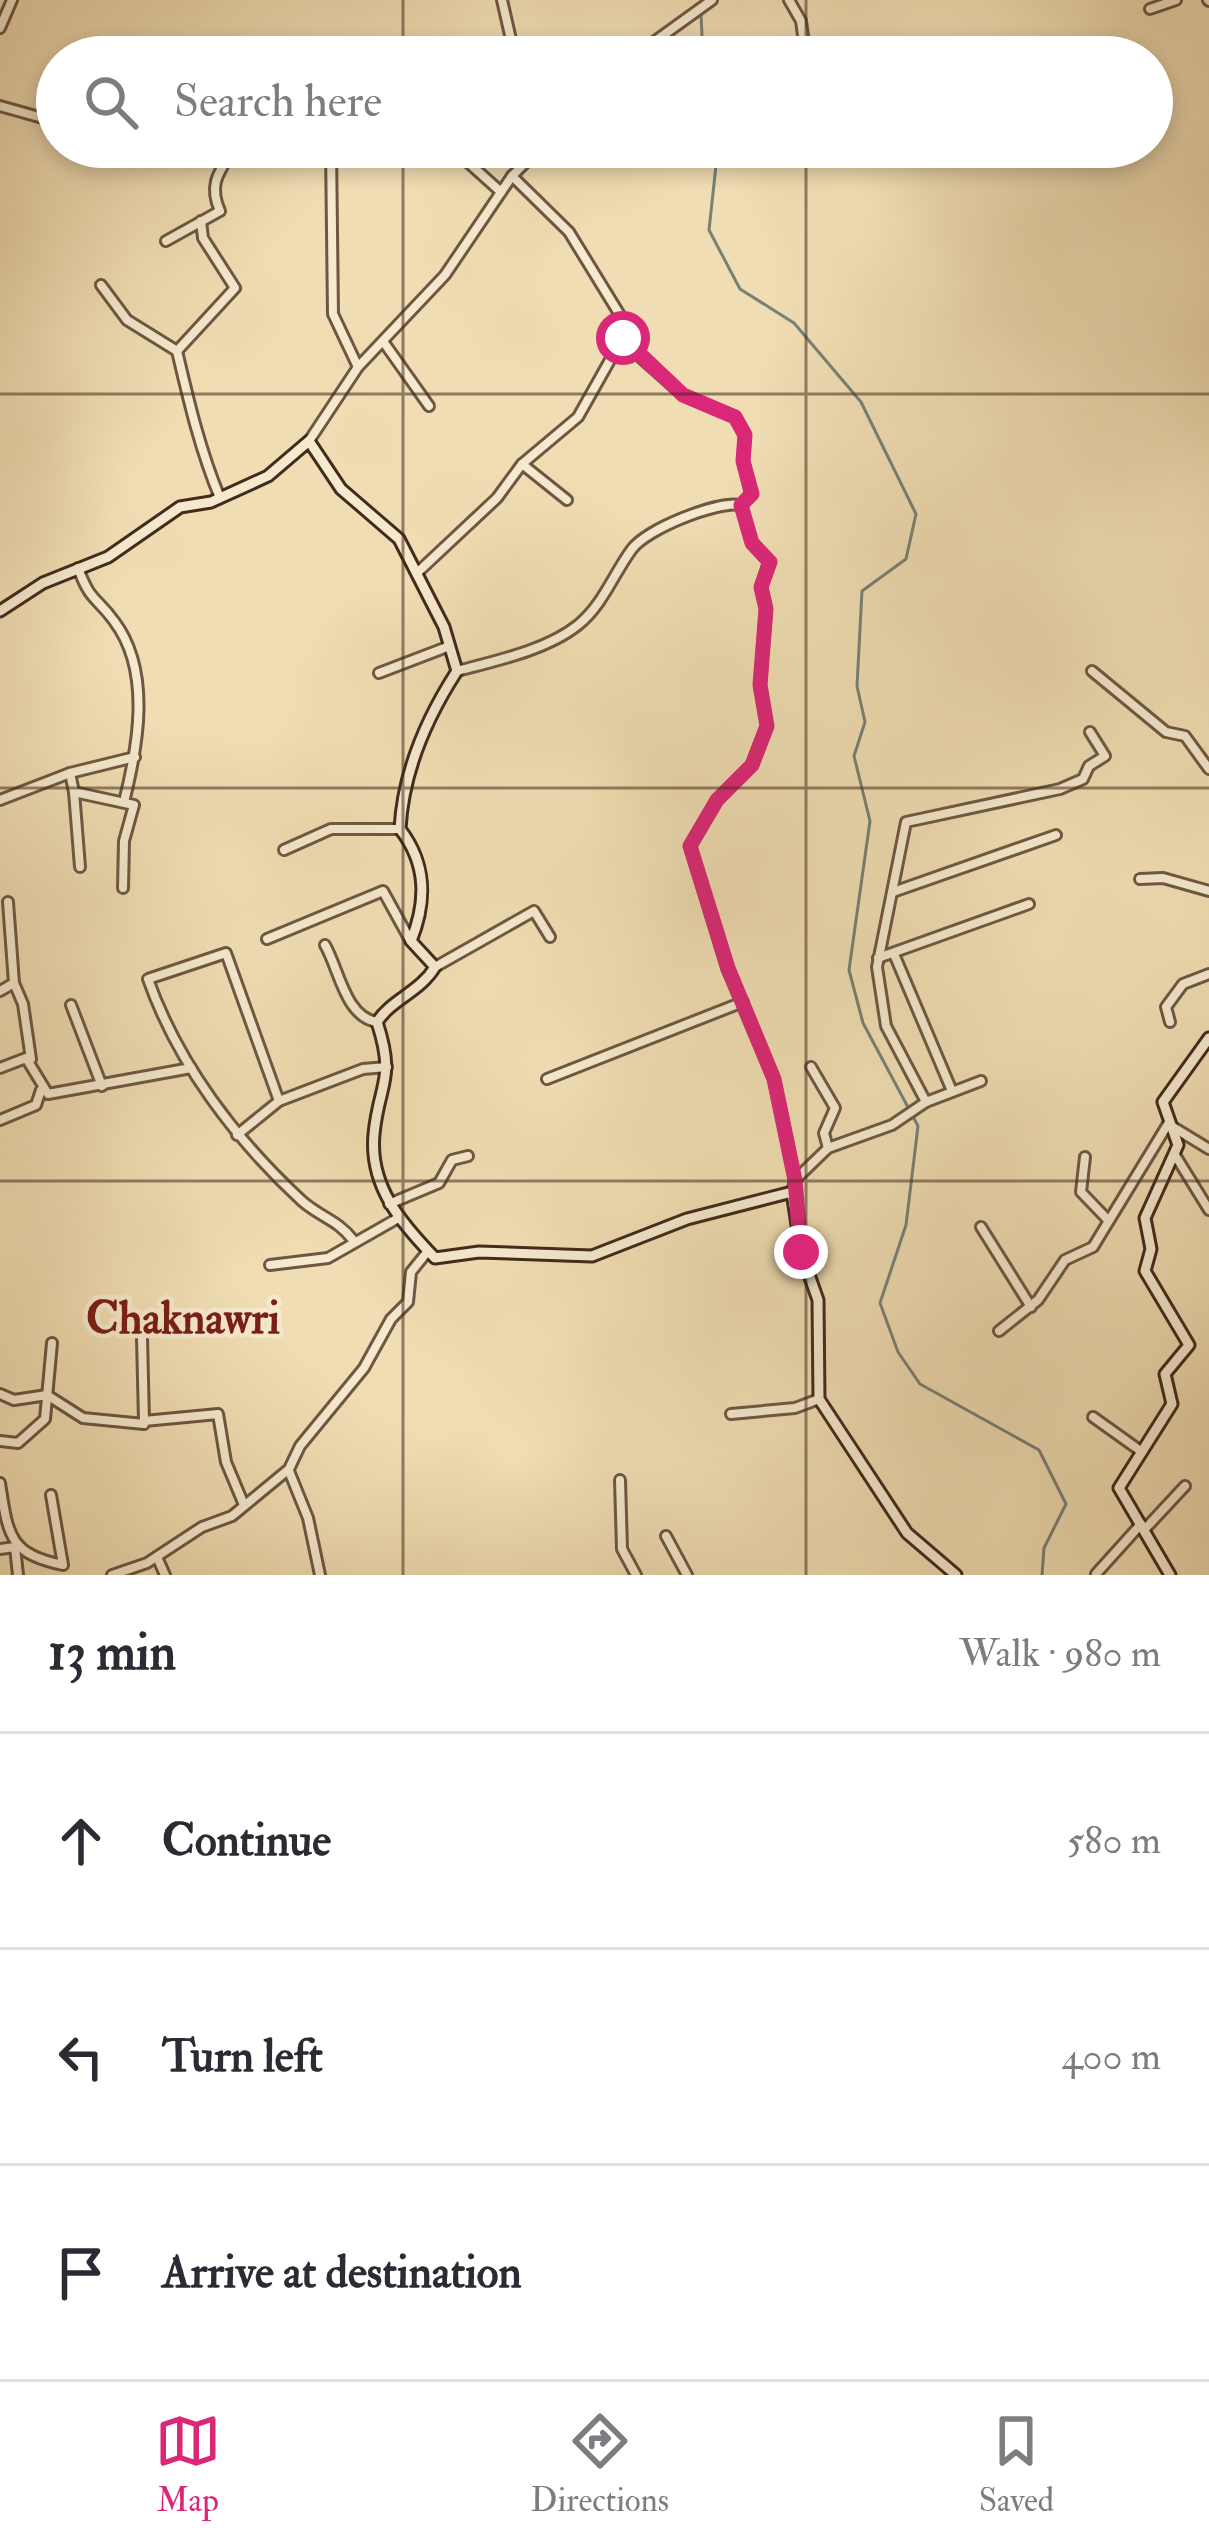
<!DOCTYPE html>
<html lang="en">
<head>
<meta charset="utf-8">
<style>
  :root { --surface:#fff; --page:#f2f2f3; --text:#2b2b33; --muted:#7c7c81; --line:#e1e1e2; --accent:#db2777 }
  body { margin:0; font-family:"IM FELL Double Pica",serif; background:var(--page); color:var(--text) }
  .stop { position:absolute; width:36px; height:36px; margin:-27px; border:9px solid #db2777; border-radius:50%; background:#fff }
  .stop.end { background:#db2777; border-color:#fff; box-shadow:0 3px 12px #0008 }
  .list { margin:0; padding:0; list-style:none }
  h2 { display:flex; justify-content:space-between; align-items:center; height:156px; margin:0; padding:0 48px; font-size:51px }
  h2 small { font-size:39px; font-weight:400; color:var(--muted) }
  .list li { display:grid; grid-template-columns:78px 1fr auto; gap:36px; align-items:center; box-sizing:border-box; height:216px; padding:0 48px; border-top:3px solid var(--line) }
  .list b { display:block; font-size:45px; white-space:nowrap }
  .list em { font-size:39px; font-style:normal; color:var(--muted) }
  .icon { flex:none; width:66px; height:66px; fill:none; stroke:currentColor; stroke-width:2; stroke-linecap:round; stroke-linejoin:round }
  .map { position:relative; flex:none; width:1209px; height:1575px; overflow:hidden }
  .search { position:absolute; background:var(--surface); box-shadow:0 6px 18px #0003; left:36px; right:36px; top:36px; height:132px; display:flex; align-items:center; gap:30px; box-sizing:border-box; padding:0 42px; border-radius:66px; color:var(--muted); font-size:45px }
  .sheet { height:804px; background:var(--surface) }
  nav { display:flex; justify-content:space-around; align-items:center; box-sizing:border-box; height:168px; border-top:3px solid var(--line); background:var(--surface); font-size:33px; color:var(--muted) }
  nav a { display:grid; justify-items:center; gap:6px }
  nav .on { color:var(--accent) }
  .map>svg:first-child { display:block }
</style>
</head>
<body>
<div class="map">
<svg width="1209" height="1575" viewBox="0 0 1209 1575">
  <rect width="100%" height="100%" fill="#f0ddb3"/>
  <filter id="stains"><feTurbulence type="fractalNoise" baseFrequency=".00167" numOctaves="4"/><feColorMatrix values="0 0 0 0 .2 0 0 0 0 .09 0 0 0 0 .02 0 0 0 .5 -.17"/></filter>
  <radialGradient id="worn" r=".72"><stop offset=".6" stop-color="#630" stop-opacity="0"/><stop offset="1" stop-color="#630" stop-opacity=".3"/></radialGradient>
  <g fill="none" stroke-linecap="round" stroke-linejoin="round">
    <g stroke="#778175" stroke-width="3">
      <polyline points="701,14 703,57"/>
      <polyline points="718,147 709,230 740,289 794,323 861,402 916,514 906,559 862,591 857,686 865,722 854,756 870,821 849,970 863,1023 918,1126 906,1225 880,1303 898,1352 920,1384 1039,1450 1066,1504 1044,1548 1042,1575"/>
    </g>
    <defs>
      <g id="street">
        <polyline points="502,0 515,57"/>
        <polyline points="789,0 801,21 806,57"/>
        <polyline points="1208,0 1209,1"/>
        <polyline points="1150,9 1176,0"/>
        <polyline points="0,28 12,0"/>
        <polyline points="633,57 712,0"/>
        <polyline points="0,106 57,122"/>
        <polyline points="331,147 333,314 358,367"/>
        <polyline points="451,147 501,192"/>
        <polyline points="512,176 569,232 623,320 623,337 630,348 683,395 735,417 745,435 743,461 751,494 741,505 752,543 769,562 761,587 766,609 760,685 767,726 752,765 717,800 690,846 727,968 774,1079 795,1180 792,1192"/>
        <path d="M 166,241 L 220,211 C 208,184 219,172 234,148"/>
        <path d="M 101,285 L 127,320 L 177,351 C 189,402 200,450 220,498"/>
        <polyline points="385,344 429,406"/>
        <polyline points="177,351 235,288 203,238 201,221"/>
        <polyline points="309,441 358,367 445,275 512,176 541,147"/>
        <polyline points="522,464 567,500"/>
        <path d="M 78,568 C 91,603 96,596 114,621 C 152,671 138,746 124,802"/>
        <polyline points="417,573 497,498 522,464 578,417 623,337"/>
        <path d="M 457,671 C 495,661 547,650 578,625 C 603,605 614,573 632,549 C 647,529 716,501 741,505"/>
        <polyline points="1092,671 1166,732 1185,736 1209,769"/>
        <polyline points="379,673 447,647"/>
        <polyline points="74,792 80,867"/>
        <polyline points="0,800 70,773"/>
        <polyline points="284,850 331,829 400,829"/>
        <polyline points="1140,879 1163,878 1209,891"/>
        <polyline points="123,888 124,841 134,805 74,792 70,773 135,757"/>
        <polyline points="893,892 1056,835"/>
        <polyline points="8,902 14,983 23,1004 31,1059"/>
        <polyline points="267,939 383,891 410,940"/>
        <path d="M 325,945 C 339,969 345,1017 377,1022"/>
        <polyline points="894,954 952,1091"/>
        <polyline points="878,958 1029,904"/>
        <polyline points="435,967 534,911 550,937"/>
        <polyline points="0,991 14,983"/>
        <polyline points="71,1005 102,1086"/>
        <polyline points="1170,1022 1166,1007 1183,984 1209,974"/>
        <polyline points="811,1067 835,1108 824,1133 828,1148"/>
        <polyline points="0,1068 26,1058 48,1094 191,1068"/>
        <polyline points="547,1079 743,1002"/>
        <polyline points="926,1102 886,1026 877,967 906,822 1060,789 1083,779 1089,766 1105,756 1090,732"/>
        <polyline points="0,1120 36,1105 41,1090"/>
        <polyline points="237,1135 279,1101"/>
        <polyline points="1175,1155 1209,1210"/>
        <polyline points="1085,1157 1081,1192 1107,1219"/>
        <polyline points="796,1179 828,1148 892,1125 926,1102 981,1081"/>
        <polyline points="389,1204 439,1183 452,1160 468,1156"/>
        <polyline points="981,1227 1031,1307"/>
        <path d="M 353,1240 C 338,1220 320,1217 302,1201 C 236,1140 178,1064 148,979 L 226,953 L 279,1101 L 363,1069 L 387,1067"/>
        <polyline points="270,1265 328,1258 400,1217"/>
        <polyline points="999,1331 1038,1300 1065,1260 1093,1247 1168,1124 1209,1149"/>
        <polyline points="142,1338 144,1421 218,1414 226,1462 244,1505"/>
        <polyline points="0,1394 14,1400 47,1395 83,1418 144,1424"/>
        <polyline points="731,1414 795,1408 819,1399"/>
        <polyline points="1093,1417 1142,1452"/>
        <polyline points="0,1441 18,1443 45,1419 52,1343"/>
        <polyline points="289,1471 308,1518 320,1575"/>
        <polyline points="620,1480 622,1549 636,1575"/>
        <path d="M 0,1483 C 8,1535 9,1554 63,1565 L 51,1495"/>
        <polyline points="1145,1529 1185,1486"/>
        <polyline points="666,1536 687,1575"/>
        <polyline points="0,1549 15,1547 18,1575"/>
        <polyline points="157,1557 165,1575"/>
        <polyline points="1096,1574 1141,1524"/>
        <polyline points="112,1575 147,1563 202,1527 232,1516 289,1469 300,1446 364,1368 391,1319 408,1302 411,1272 428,1251"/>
      </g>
      <g id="secondary">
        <path d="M 0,611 L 43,583 L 108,557 L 180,507 L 211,502 L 268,476 L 309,441 L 341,489 L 399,539 L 444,627 L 457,671 C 426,719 403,772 400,829 C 427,864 427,901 411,941 L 435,967 C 420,992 392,999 377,1022 C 396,1081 379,1082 374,1134 C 369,1186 401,1223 435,1258 L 479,1252 L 592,1256 L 687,1219 L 792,1192 L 801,1252 L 818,1300 L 819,1399 L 907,1533 L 956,1575"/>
        <polyline points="1170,1575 1119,1488 1172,1404 1165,1374 1189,1345 1145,1271 1151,1249 1145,1218 1178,1145 1163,1102 1209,1038"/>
      </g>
    </defs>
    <use href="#street" stroke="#6e5742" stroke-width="14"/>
    <use href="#secondary" stroke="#422a1c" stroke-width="15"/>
    <use href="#street" stroke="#f5e9ce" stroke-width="8"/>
    <use href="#secondary" stroke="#f5e9ce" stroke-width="9"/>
  </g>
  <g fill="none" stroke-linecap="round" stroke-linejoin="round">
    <polyline stroke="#db2777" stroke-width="15" points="623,338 683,395 735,417 745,435 743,461 752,494 741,505 752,543 770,562 761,587 766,609 760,685 767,726 752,765 717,800 690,846 728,968 774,1079 795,1180 801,1252"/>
  </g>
  <path fill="none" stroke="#422a1c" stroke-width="3" stroke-opacity="0.55" d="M 403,0 L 403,57M 806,0 L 806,57M 403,147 L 403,1575M 806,147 L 806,1575M 0,394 L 1209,394M 0,788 L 1209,788M 0,1181 L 1209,1181"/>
  <g text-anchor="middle" stroke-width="9" stroke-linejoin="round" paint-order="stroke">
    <g font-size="45" font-weight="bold" fill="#7a1f14" stroke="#f5e9ce">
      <text x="183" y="1333">Chaknawri</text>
    </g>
  </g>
  <rect width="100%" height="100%" filter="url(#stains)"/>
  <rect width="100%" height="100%" fill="url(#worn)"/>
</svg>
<div class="stop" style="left:623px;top:338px"></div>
<div class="stop end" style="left:801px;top:1252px"></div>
<div class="search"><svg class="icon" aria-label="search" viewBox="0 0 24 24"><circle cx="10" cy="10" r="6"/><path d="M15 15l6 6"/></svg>Search here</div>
</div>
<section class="sheet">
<h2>13 min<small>Walk · 980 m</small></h2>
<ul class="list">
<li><svg class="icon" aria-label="ahead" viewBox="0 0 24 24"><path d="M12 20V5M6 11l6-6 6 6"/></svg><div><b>Continue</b></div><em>580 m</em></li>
<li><svg class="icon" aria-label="left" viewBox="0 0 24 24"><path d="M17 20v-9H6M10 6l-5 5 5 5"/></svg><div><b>Turn left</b></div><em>400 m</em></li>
<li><svg class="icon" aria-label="arrive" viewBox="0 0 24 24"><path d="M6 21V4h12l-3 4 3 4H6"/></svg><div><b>Arrive at destination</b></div></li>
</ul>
</section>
<nav>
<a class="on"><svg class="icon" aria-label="map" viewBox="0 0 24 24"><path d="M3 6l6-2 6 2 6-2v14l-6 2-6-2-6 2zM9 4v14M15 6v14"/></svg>Map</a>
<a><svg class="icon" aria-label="directions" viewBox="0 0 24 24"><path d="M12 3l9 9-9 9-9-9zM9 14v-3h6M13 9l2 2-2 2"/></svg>Directions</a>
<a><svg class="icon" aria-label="saved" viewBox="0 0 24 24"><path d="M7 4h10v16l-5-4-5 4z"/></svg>Saved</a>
</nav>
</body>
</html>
